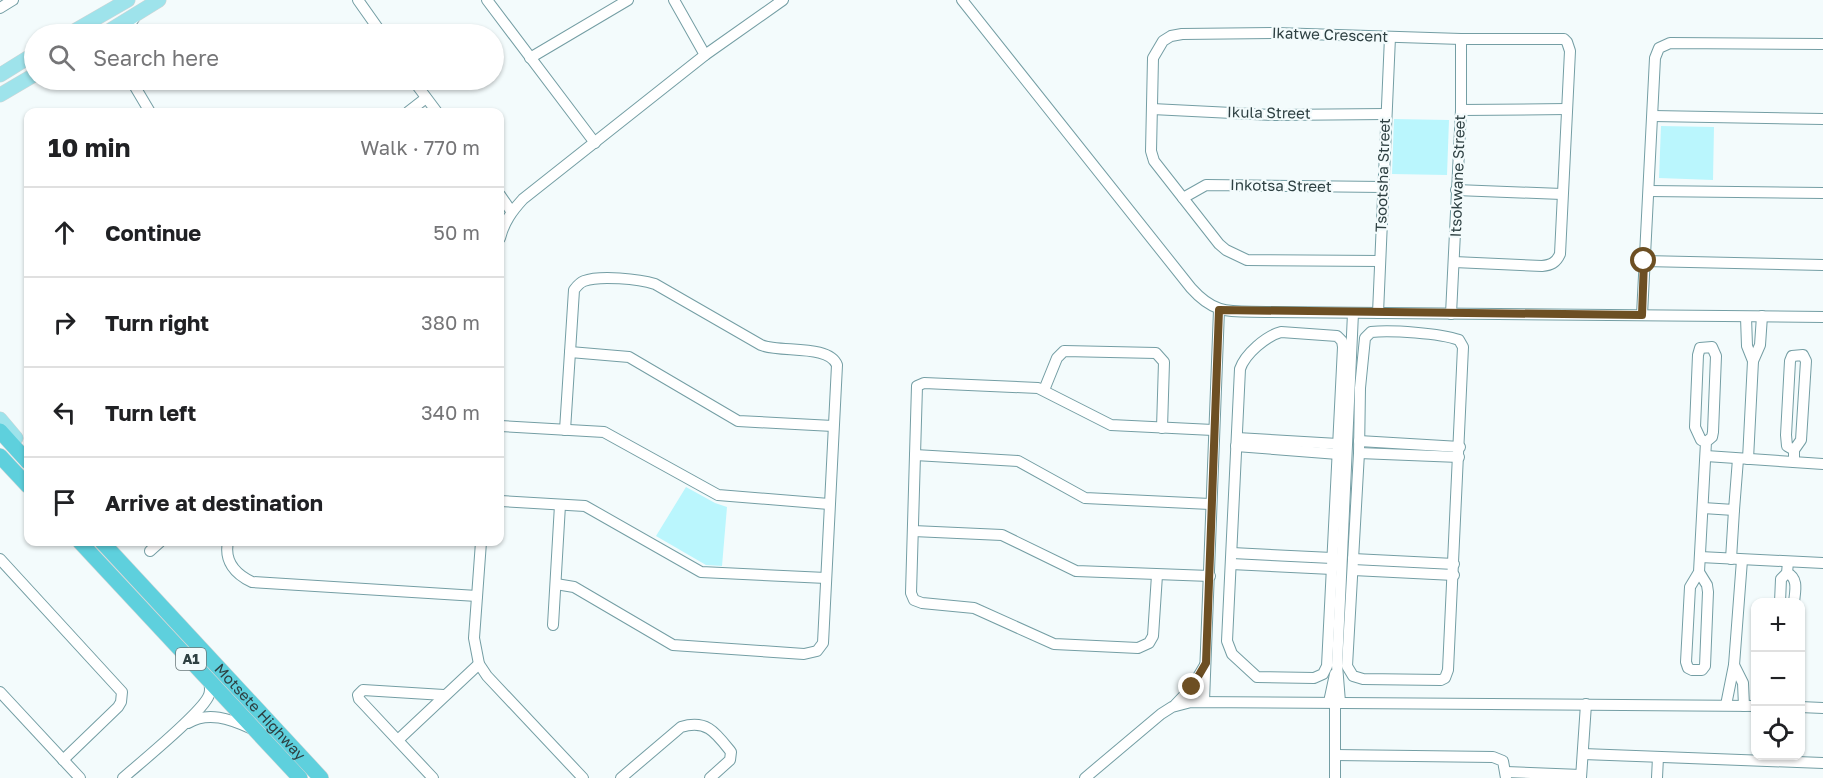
<!DOCTYPE html>
<html lang="en">
<head>
<meta charset="utf-8">
<style>
  :root { --surface:#fff; --page:#f2f2f2; --text:#202124; --muted:#757577; --line:#e0e0e0 }
  body { margin:0; font-family:"Golos Text",sans-serif; background:var(--page); color:var(--text) }
  .controls { position:absolute; right:18px; bottom:18px; display:grid; overflow:hidden; border-radius:12px; box-shadow:0 2px 4px #0004 }
  .controls button { width:54px; height:54px; display:grid; place-items:center; padding:0; border:0; border-bottom:2px solid var(--line); background:var(--surface); color:var(--text); font:30px sans-serif }
  .stop { position:absolute; width:18px; height:18px; margin:-14px; border:4px solid #6d4f23; border-radius:50%; background:#fff }
  .stop.end { background:#6d4f23; border-color:#fff; box-shadow:0 2px 6px #0008 }
  .list { margin:0; padding:0; list-style:none }
  h2 { display:flex; justify-content:space-between; align-items:center; height:78px; margin:0; padding:0 24px; font-size:26px }
  h2 small { font-size:20px; font-weight:400; color:var(--muted) }
  .list li { display:grid; grid-template-columns:39px 1fr auto; gap:18px; align-items:center; box-sizing:border-box; height:90px; padding:0 24px; border-top:2px solid var(--line) }
  .list b { display:block; font-size:22px; white-space:nowrap }
  .list em { font-size:20px; font-style:normal; color:var(--muted) }
  .icon { flex:none; width:33px; height:33px; fill:none; stroke:currentColor; stroke-width:2; stroke-linecap:round; stroke-linejoin:round }
  .map { position:relative; flex:none; width:1823px; height:778px; overflow:hidden }
  .search { position:absolute; background:var(--surface); box-shadow:0 2px 4px #0004; left:24px; top:24px; width:480px; height:66px; display:flex; align-items:center; gap:15px; box-sizing:border-box; padding:0 21px; border-radius:33px; color:var(--muted); font-size:22px }
  .panel { position:absolute; background:var(--surface); box-shadow:0 2px 4px #0004; left:24px; top:108px; width:480px; height:438px; border-radius:12px }
  .map>svg:first-child { display:block }
</style>
</head>
<body>
<div class="map">
<svg width="1823" height="778" viewBox="0 0 1823 778">
  <rect width="100%" height="100%" fill="#f3fbfc"/>
  <g fill="#baf6fd">
    <polygon points="1394,119 1449,120 1447,175 1392,174"/>
    <polygon points="1661,126 1714,127 1713,180 1659,178"/>
    <polygon points="686,487 715,503 727,507 722,566 706,565 656,536"/>
  </g>
  <g fill="none" stroke-linecap="round" stroke-linejoin="round">
    <defs>
      <g id="minor">
        <polyline points="358,0 382,34"/>
        <polyline points="487,0 595,143"/>
        <polyline points="674,0 705,55"/>
        <path d="M 962,0 L 1191,288 C 1216,316 1231,311 1266,312 L 1823,317"/>
        <polyline points="0,8 13,0"/>
        <polyline points="123,34 135,17"/>
        <polyline points="530,58 628,0"/>
        <polyline points="131,80 150,112"/>
        <polyline points="413,80 437,112"/>
        <polyline points="1152,109 1274,115 1386,114"/>
        <polyline points="1461,110 1567,109"/>
        <polyline points="408,112 426,98"/>
        <polyline points="1653,116 1823,119"/>
        <polyline points="1456,190 1562,194"/>
        <polyline points="1649,191 1823,193"/>
        <polyline points="500,195 511,211"/>
        <polyline points="1183,198 1206,185 1383,187"/>
        <path d="M 500,238 C 504,222 512,211 523,199 L 705,55 L 783,0"/>
        <path d="M 1380,261 L 1247,260 L 1226,250 L 1219,244 L 1154,161 L 1151,151 L 1153,58 L 1163,41 L 1171,36 L 1182,34 L 1276,33 L 1461,39 L 1564,39 L 1567,42 L 1570,51 L 1560,254 C 1556,263 1551,265 1542,266 L 1454,262"/>
        <polyline points="1644,261 1823,265"/>
        <polyline points="1378,313 1390,37"/>
        <polyline points="1451,314 1461,110 1461,39"/>
        <polyline points="1642,315 1655,58 1659,48 1670,43 1823,44"/>
        <polyline points="1746,317 1747,346 1753,361"/>
        <path d="M 1281,332 L 1337,336 L 1342,341 L 1343,347 L 1327,666 L 1323,674 L 1314,678 L 1257,677 L 1232,654 L 1227,641 L 1240,369 C 1245,354 1266,336 1281,332 Z"/>
        <path d="M 1371,332 C 1391,330 1440,333 1459,340 L 1463,347 L 1448,670 L 1445,678 L 1441,680 L 1363,679 L 1353,676 L 1347,666 L 1359,453 L 1360,388 L 1365,338 Z"/>
        <polyline points="570,352 629,357 738,421 833,426"/>
        <polyline points="1044,390 1057,358 1064,351 1156,353 1164,362 1162,428"/>
        <polyline points="500,426 604,432 718,495 829,504"/>
        <polyline points="1237,438 1338,444"/>
        <polyline points="1359,441 1460,447"/>
        <polyline points="1236,446 1338,454"/>
        <polyline points="1359,453 1459,457"/>
        <polyline points="915,455 1018,461 1085,498 1210,504"/>
        <polyline points="1706,456 1823,464"/>
        <polyline points="1748,459 1753,361 1760,345 1762,316"/>
        <polyline points="1794,462 1794,450 1801,440 1806,361 1803,355 1792,356 1790,361 1786,435 1787,446 1794,450"/>
        <polyline points="500,501 585,506 701,572 826,578"/>
        <polyline points="1703,508 1734,510 1738,459"/>
        <polyline points="913,531 1002,535 1076,571 1210,576"/>
        <path d="M 228,542 C 224,561 235,574 252,582 L 477,596"/>
        <polyline points="481,542 474,638 479,664 487,676 583,778"/>
        <polyline points="150,551 160,542"/>
        <polyline points="1232,553 1332,558"/>
        <polyline points="1700,557 1823,563"/>
        <polyline points="0,559 122,692 121,702 118,707 63,760"/>
        <polyline points="1353,559 1454,564"/>
        <polyline points="1731,559 1734,510"/>
        <polyline points="1231,564 1332,569"/>
        <polyline points="1353,570 1454,575"/>
        <polyline points="1699,572 1707,585 1708,592 1705,666 1702,670 1692,670 1688,668 1686,662 1690,587 1699,572 1706,442 1712,437 1713,432 1716,356 1712,347 1700,348 1698,355 1695,427 1701,440 1706,442"/>
        <path d="M 1787,573 C 1799,578 1795,592 1794,602"/>
        <polyline points="1157,575 1153,636 1149,643 1138,648 1054,644 974,608 922,603 914,600 911,593 917,386 924,383 1038,388 1111,425 1213,430"/>
        <path d="M 556,584 L 574,587 L 673,645 L 804,654 L 817,651 L 823,643 L 837,365 C 829,344 780,353 761,345 L 655,284 C 639,279 600,275 584,281 C 579,283 577,286 574,290 L 565,430"/>
        <polyline points="1780,602 1781,579 1787,573 1788,562"/>
        <polyline points="553,625 560,505"/>
        <polyline points="1734,665 1743,683 1744,706"/>
        <polyline points="0,692 80,778"/>
        <polyline points="1204,701 1219,310"/>
        <polyline points="1329,702 1335,674"/>
        <polyline points="1335,702 1335,778"/>
        <polyline points="1340,702 1337,665 1353,313"/>
        <polyline points="1175,705 1192,687 1205,665"/>
        <polyline points="1726,705 1734,665 1742,560"/>
        <polyline points="1800,707 1823,708"/>
        <path d="M 188,723 C 208,711 230,719 250,728"/>
        <polyline points="398,740 479,664"/>
        <polyline points="1583,754 1823,763"/>
        <polyline points="1335,755 1493,757 1503,761 1506,778"/>
        <polyline points="1506,772 1581,775"/>
        <path d="M 123,778 C 140,763 203,712 209,695 C 211,690 210,686 209,681"/>
        <polyline points="433,778 359,699 358,695 363,690 444,695"/>
        <path d="M 621,778 L 681,727 C 707,719 716,733 731,752 L 730,760 L 710,778"/>
        <polyline points="1085,778 1161,714 1172,707 1191,702 1756,706"/>
        <polyline points="1581,778 1586,704"/>
        <polyline points="1657,778 1658,757"/>
      </g>
      <g id="major">
        <polyline points="69,34 128,0"/>
        <polyline points="104,34 159,0"/>
        <polyline points="0,75 34,54"/>
        <polyline points="0,95 34,75"/>
        <polyline points="0,419 16,438"/>
      </g>
      <g id="highway">
        <polyline points="0,431 28,462"/>
        <polyline points="0,456 28,486"/>
        <polyline points="80,542 300,778"/>
        <path id="s1" d="M 102,542 L 321,778"/>
      </g>
    </defs>
    <use href="#minor" stroke="#749ea4" stroke-width="12"/>
    <use href="#major" stroke="#d1d5d5" stroke-width="15"/>
    <use href="#highway" stroke="#d1d5d5" stroke-width="16"/>
    <use href="#minor" stroke="#fff" stroke-width="10"/>
    <use href="#major" stroke="#9ee3eb" stroke-width="14"/>
    <use href="#highway" stroke="#5ed0dd" stroke-width="15"/>
  </g>
  <g fill="none" stroke-linecap="round" stroke-linejoin="round">
    <polyline stroke="#6d4f23" stroke-width="8" points="1192,687 1206,663 1219,310 1642,315 1644,261"/>
  </g>
  <g text-anchor="middle" stroke-width="4.5" stroke-linejoin="round" paint-order="stroke">
    <rect fill="#f3fbfc" stroke="#69787a" stroke-width="1.5" x="176" y="648" width="30" height="22" rx="4.5"/>
    <g font-size="14" font-weight="bold" fill="#2e4042">
      <text x="191" y="664">A1</text>
    </g>
    <g font-size="15" fill="#2e4042" stroke="#f3fbfc">
      <text transform="translate(1330 35) rotate(2)" y="5">Ikatwe Crescent</text>
      <text transform="translate(1269 113) rotate(1)" y="5">Ikula Street</text>
      <text transform="translate(1383 175) rotate(-88)" y="5">Tsootsha Street</text>
      <text transform="translate(1458 176) rotate(-88)" y="5">Itsokwane Street</text>
      <text transform="translate(1281 186) rotate(1)" y="5">Inkotsa Street</text>
      <text dy="5" stroke="none"><textPath href="#s1" startOffset="232">Motsete Highway</textPath></text>
    </g>
  </g>
</svg>
<div class="controls">
<button>+</button>
<button>−</button>
<button><svg class="icon" aria-label="locate" viewBox="0 0 24 24"><circle cx="12" cy="12" r="6"/><path d="M12 2v4M12 18v4M2 12h4M18 12h4"/></svg></button>
</div>
<div class="stop" style="left:1644px;top:261px"></div>
<div class="stop end" style="left:1192px;top:687px"></div>
<div class="search"><svg class="icon" aria-label="search" viewBox="0 0 24 24"><circle cx="10" cy="10" r="6"/><path d="M15 15l6 6"/></svg>Search here</div>
<section class="panel">
<h2>10 min<small>Walk · 770 m</small></h2>
<ul class="list">
<li><svg class="icon" aria-label="ahead" viewBox="0 0 24 24"><path d="M12 20V5M6 11l6-6 6 6"/></svg><div><b>Continue</b></div><em>50 m</em></li>
<li><svg class="icon" aria-label="right" viewBox="0 0 24 24"><path d="M7 20v-9h11M14 6l5 5-5 5"/></svg><div><b>Turn right</b></div><em>380 m</em></li>
<li><svg class="icon" aria-label="left" viewBox="0 0 24 24"><path d="M17 20v-9H6M10 6l-5 5 5 5"/></svg><div><b>Turn left</b></div><em>340 m</em></li>
<li><svg class="icon" aria-label="arrive" viewBox="0 0 24 24"><path d="M6 21V4h12l-3 4 3 4H6"/></svg><div><b>Arrive at destination</b></div></li>
</ul>
</section>
</div>
</body>
</html>
